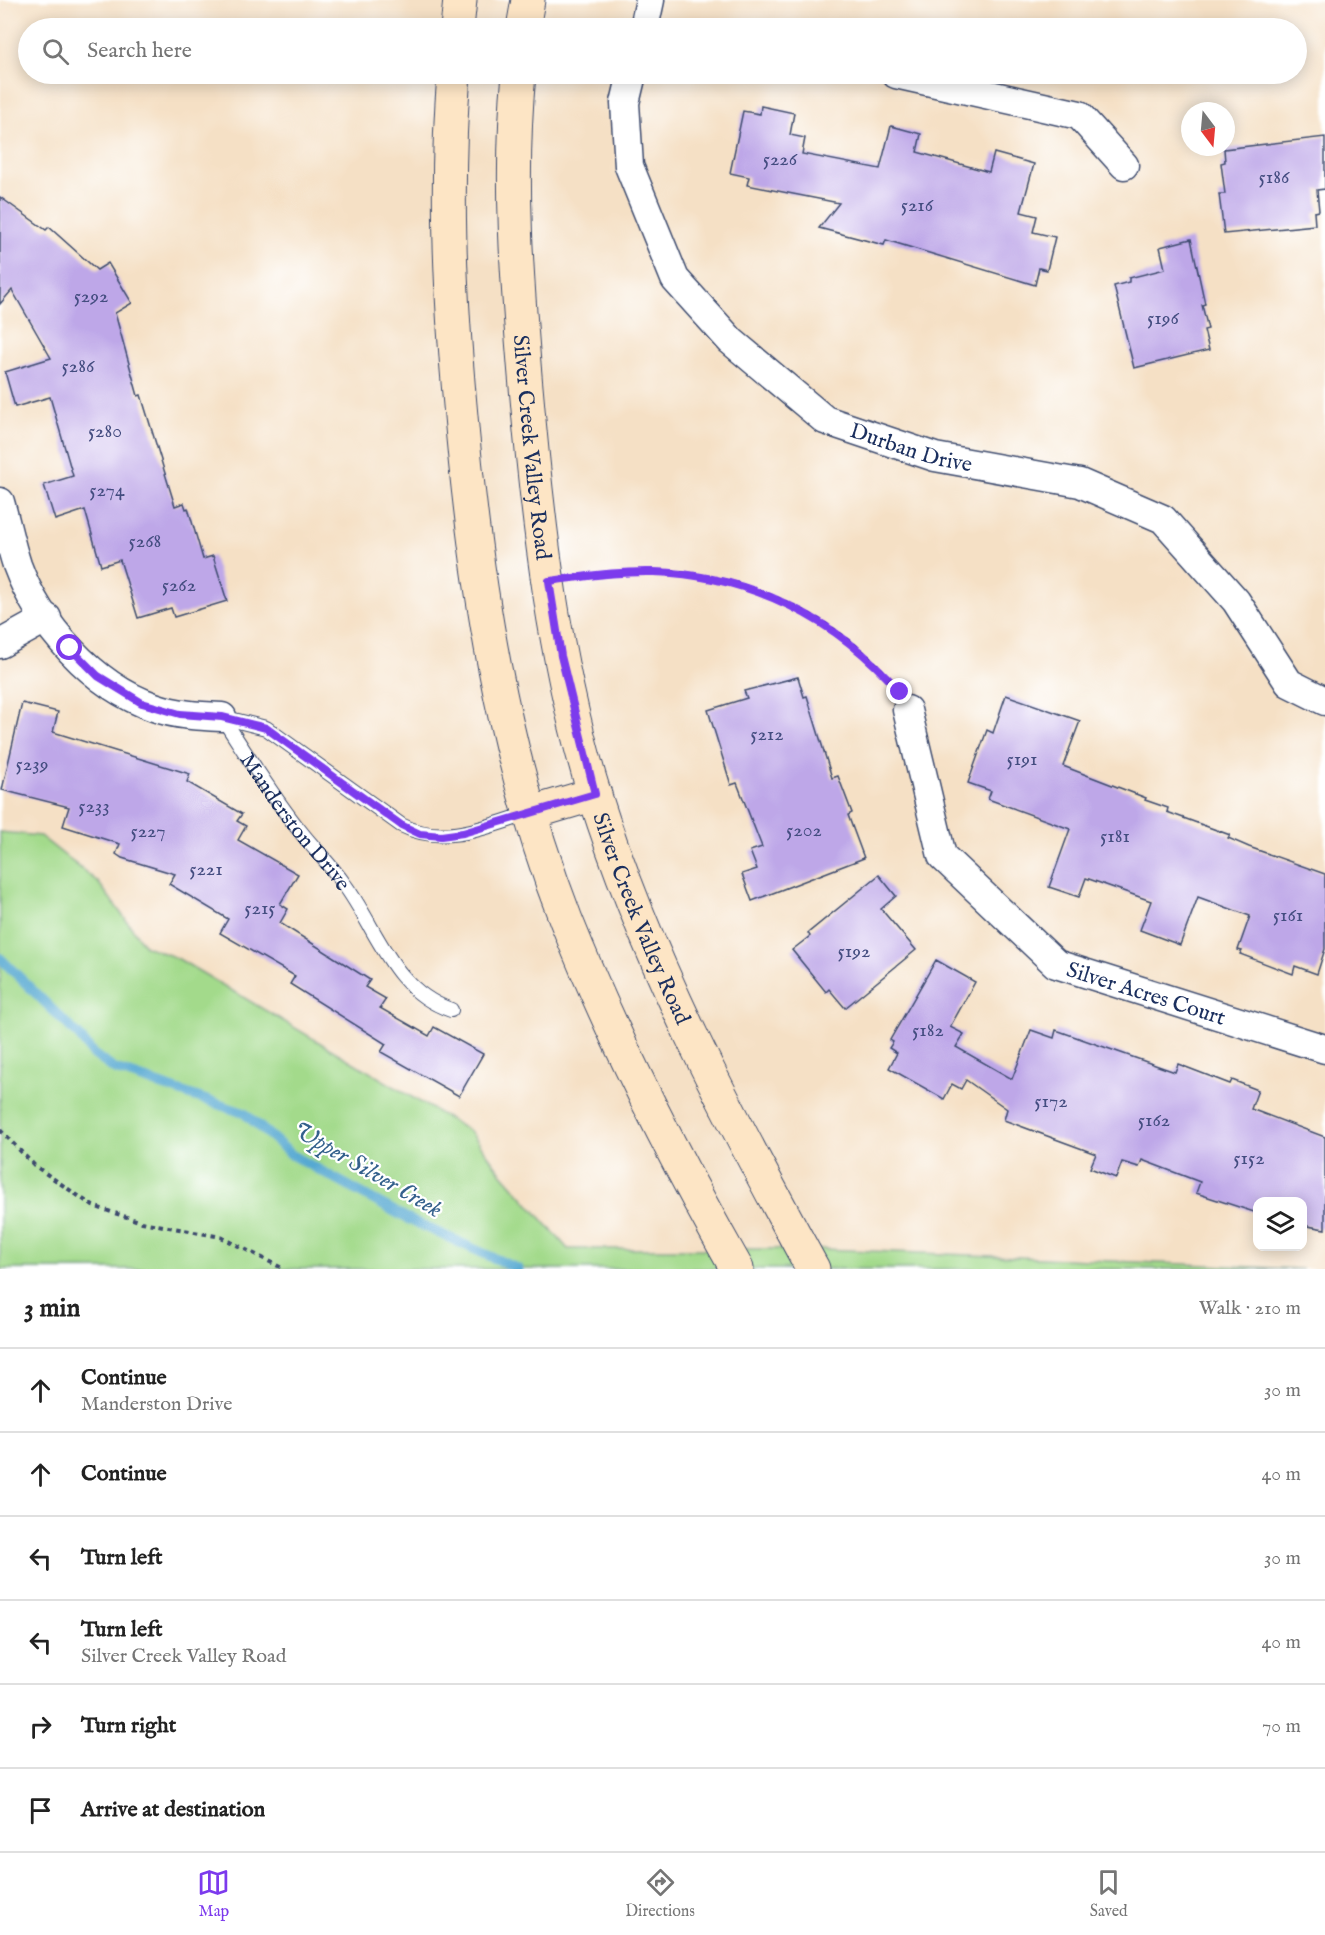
<!DOCTYPE html>
<html lang="en">
<head>
<meta charset="utf-8">
<style>
  :root { --surface:#fff; --page:#f6f6f6; --text:#222; --muted:#767676; --line:#e0e0e0; --accent:#7c3aed }
  body { margin:0; font-family:"IM FELL English",serif; background:var(--page); color:var(--text) }
  .controls { position:absolute; right:18px; bottom:18px; display:grid; overflow:hidden; border-radius:12px; box-shadow:0 3px 15px #0003 }
  .controls button { width:54px; height:54px; display:grid; place-items:center; padding:0; border:0; border-bottom:2px solid var(--line); background:var(--surface); color:var(--text); font:30px sans-serif }
  .compass { position:absolute; left:1181px; top:102px; width:54px; height:54px; border-radius:50%; background:var(--surface); box-shadow:0 3px 15px #0003; rotate:164deg }
  .stop { position:absolute; width:18px; height:18px; margin:-14px; border:4px solid #7c3aed; border-radius:50%; background:#fff }
  .stop.end { background:#7c3aed; border-color:#fff; box-shadow:0 2px 6px #0008 }
  .list { margin:0; padding:0; list-style:none }
  h2 { display:flex; justify-content:space-between; align-items:center; height:78px; margin:0; padding:0 24px; font-size:26px }
  h2 small { font-size:20px; font-weight:400; color:var(--muted) }
  .list li { display:grid; grid-template-columns:39px 1fr auto; gap:18px; align-items:center; box-sizing:border-box; height:84px; padding:0 24px; border-top:2px solid var(--line) }
  .list b { display:block; font-size:22px; white-space:nowrap }
  .list p { margin:0; font-size:20px; white-space:nowrap; color:var(--muted) }
  .list em { font-size:20px; font-style:normal; color:var(--muted) }
  .icon { flex:none; width:33px; height:33px; fill:none; stroke:currentColor; stroke-width:2; stroke-linecap:round; stroke-linejoin:round }
  .map { position:relative; flex:none; width:1325px; height:1269px; overflow:hidden }
  .search { position:absolute; background:var(--surface); box-shadow:0 3px 15px #0003; left:18px; right:18px; top:18px; height:66px; display:flex; align-items:center; gap:15px; box-sizing:border-box; padding:0 21px; border-radius:33px; color:var(--muted); font-size:22px }
  .sheet { height:582px; background:var(--surface) }
  nav { display:flex; justify-content:space-around; align-items:center; box-sizing:border-box; height:84px; border-top:2px solid var(--line); background:var(--surface); font-size:16px; color:var(--muted) }
  nav a { display:grid; justify-items:center; gap:3px }
  nav .on { color:var(--accent) }
  .map>svg:first-child { display:block }
</style>
</head>
<body>
<div class="map">
<svg width="1325" height="1269" viewBox="0 0 1325 1269">
  <rect width="100%" height="100%" fill="#fff"/>
  <filter id="ink" filterUnits="userSpaceOnUse"><feTurbulence type="fractalNoise" baseFrequency=".0167" numOctaves="2"/><feDisplacementMap in="SourceGraphic" scale="12" xChannelSelector="R" yChannelSelector="G"/><feConvolveMatrix kernelMatrix="1 2 1 2 8 2 1 2 1" color-interpolation-filters="sRGB"/></filter>
  <filter id="wash" filterUnits="userSpaceOnUse"><feTurbulence type="fractalNoise" baseFrequency=".008" numOctaves="4" result="noise"/><feDisplacementMap in="SourceGraphic" scale="24" xChannelSelector="R" yChannelSelector="G"/><feGaussianBlur stdDeviation="1.35" result="paint"/><feColorMatrix in="noise" values="0 0 0 0 0 0 0 0 0 0 0 0 0 0 0 0 0 1.4 0 .05"/><feComposite in="paint" operator="in"/></filter>
  <g filter="url(#wash)">
    <rect width="100%" height="100%" fill="#f5e0c5"/>
    <polygon fill="#a3da8b" stroke="#5f8474" stroke-width="1.5" points="0,832 40,836 98,882 145,946 177,958 471,1132 498,1169 568,1249 822,1249 1303,1269 0,1269"/>
    <g fill="none" stroke-linecap="round" stroke-linejoin="round">
      <polyline stroke="#56a9d2" stroke-width="10" points="0,958 79,1036 93,1054 114,1069 244,1113 292,1155 410,1220 518,1269"/>
    </g>
    <g id="blocks">
      <g fill="#bea7e8">
        <polygon points="761,106 794,113 790,135 805,138 802,154 880,169 891,126 921,134 917,152 989,172 994,153 1034,164 1021,212 1037,216 1033,232 1055,237 1047,270 1039,268 1035,285 886,240 884,245 819,228 839,203 747,185 749,177 730,173 743,111 760,114"/>
        <polygon points="1325,137 1325,189 1317,190 1319,211 1314,212 1315,225 1224,234 1219,194 1225,194 1221,163 1225,162 1224,149"/>
        <polygon points="0,197 46,230 49,227 97,270 108,263 132,303 115,313 138,396 141,395 175,506 184,503 186,509 188,508 203,559 213,556 227,601 174,617 171,608 138,618 120,560 101,566 85,510 55,520 44,485 73,476 50,397 15,407 5,372 51,358 12,290 0,304"/>
        <polygon points="1191,239 1205,304 1202,305 1208,329 1204,330 1209,350 1134,368 1114,286 1129,282 1129,278 1165,269 1160,247"/>
        <polygon points="798,677 804,697 807,696 832,778 838,776 852,813 848,815 864,858 752,901 742,874 757,869 750,851 762,847 737,783 731,785 708,710 747,698 744,691"/>
        <polygon points="1006,695 1080,721 1063,766 1146,798 1145,800 1168,808 1167,812 1230,835 1228,838 1249,847 1325,874 1325,949 1317,974 1295,966 1293,974 1240,954 1242,951 1238,950 1250,916 1198,897 1180,945 1140,930 1151,901 1086,878 1079,897 1049,887 1070,829 988,799 991,791 968,783 987,730 993,733"/>
        <polygon points="22,703 58,712 53,732 190,774 187,782 242,814 237,821 246,826 238,840 298,874 280,904 288,909 280,923 370,980 365,987 386,999 380,1008 429,1036 434,1027 483,1054 459,1096 381,1052 386,1044 290,984 295,976 220,933 228,919 169,884 175,874 122,858 116,854 120,844 63,826 69,807 2,790"/>
        <polygon points="879,875 896,896 881,909 916,950 845,1008 829,989 826,992 792,950 810,936 808,933"/>
        <polygon points="936,960 975,982 950,1027 964,1034 956,1047 1012,1079 1031,1030 1054,1038 1056,1030 1175,1072 1178,1064 1230,1084 1232,1080 1258,1090 1251,1109 1325,1137 1325,1229 1302,1225 1302,1202 1257,1202 1257,1213 1196,1193 1200,1182 1142,1160 1139,1167 1122,1162 1116,1178 1090,1168 1096,1154 1004,1120 1007,1109 966,1080 961,1089 952,1084 944,1099 889,1068 897,1053 889,1048 893,1042 890,1040"/>
      </g>
    </g>
  </g>
  <g filter="url(#ink)">
    <use href="#blocks" fill-opacity="0" stroke="#3c4a6d" stroke-width="1.5"/>
    <g fill="none" stroke-linecap="round" stroke-linejoin="round">
      <defs>
        <g id="service">
          <path id="s1" d="M 222,717 C 247,755 271,795 300,831 C 314,849 331,865 344,884 C 378,930 392,990 451,1010"/>
          <path d="M 222,717 L 266,728 L 401,825 C 444,847 488,826 530,813"/>
        </g>
        <g id="minor">
          <polyline points="644,28 650,0"/>
          <path id="s2" d="M 632,74 L 625,103 L 629,166 L 675,279 L 731,341 L 825,420 L 935,457 L 1080,483 L 1163,519 L 1236,601 L 1289,683 L 1325,701"/>
          <polyline points="896,74 1079,115 1124,165"/>
          <path d="M 0,502 C 6,523 10,544 17,565 C 39,625 93,686 154,707 C 176,715 199,716 222,717"/>
          <polyline points="0,644 47,618"/>
          <path id="s3" d="M 907,710 L 942,856 L 1056,964 L 1325,1049"/>
        </g>
        <g id="secondary">
          <polyline points="457,28 460,0"/>
          <polyline points="523,28 528,0"/>
          <path d="M 454,74 C 445,185 450,294 460,405 C 475,580 502,756 566,920 C 614,1040 673,1156 737,1269"/>
          <path id="s4" d="M 519,74 C 509,178 517,283 526,387 C 538,524 554,664 595,796 C 648,964 729,1115 813,1269"/>
          <polyline points="531,813 595,794"/>
        </g>
      </defs>
      <use href="#service" stroke="#3c4a6d" stroke-width="16"/>
      <use href="#minor" stroke="#3c4a6d" stroke-width="31"/>
      <use href="#secondary" stroke="#3c4a6d" stroke-width="35"/>
      <g stroke="#3c4a6d" stroke-width="4" stroke-dasharray="4.5 4.5" stroke-linecap="butt">
        <path d="M 582,577 C 605,575 629,572 651,572 C 740,572 834,614 891,681"/>
        <polyline points="0,1130 35,1166 93,1206 142,1222 221,1237 284,1269"/>
      </g>
      <use href="#service" stroke="#fff" stroke-width="14"/>
      <use href="#minor" stroke="#fff" stroke-width="28"/>
      <use href="#secondary" stroke="#fde5c5" stroke-width="33"/>
    </g>
  </g>
  <g fill="none" stroke-linecap="round" stroke-linejoin="round" filter="url(#ink)">
    <path stroke="#7c3aed" stroke-width="8" d="M 70,648 L 98,676 L 142,703 L 180,714 L 222,717 L 266,728 L 401,825 L 420,834 L 441,836 L 463,833 L 595,794 L 561,656 L 549,581 C 583,577 619,571 654,572 C 750,575 838,619 900,692"/>
  </g>
  <g text-anchor="middle" stroke-width="4.5" stroke-linejoin="round" paint-order="stroke">
    <g font-size="20" fill="#444d80">
      <text x="780" y="165">5226</text>
      <text x="1274" y="183">5186</text>
      <text x="917" y="211">5216</text>
      <text x="91" y="302">5292</text>
      <text x="1163" y="324">5196</text>
      <text x="78" y="372">5286</text>
      <text x="105" y="437">5280</text>
      <text x="107" y="496">5274</text>
      <text x="145" y="547">5268</text>
      <text x="179" y="591">5262</text>
      <text x="767" y="740">5212</text>
      <text x="1022" y="765">5191</text>
      <text x="32" y="770">5239</text>
      <text x="94" y="812">5233</text>
      <text x="804" y="836">5202</text>
      <text x="148" y="837">5227</text>
      <text x="1115" y="842">5181</text>
      <text x="206" y="875">5221</text>
      <text x="260" y="914">5215</text>
      <text x="1288" y="921">5161</text>
      <text x="854" y="957">5192</text>
      <text x="928" y="1036">5182</text>
      <text x="1051" y="1107">5172</text>
      <text x="1154" y="1126">5162</text>
      <text x="1249" y="1164">5152</text>
    </g>
    <g font-size="22" fill="#1b2f5e" stroke="#fff">
      <text dy="8" stroke="none"><textPath href="#s2" startOffset="512">Durban Drive</textPath></text>
      <text dy="8" stroke="none"><textPath href="#s4" startOffset="374">Silver Creek Valley Road</textPath></text>
      <text dy="8" stroke="none"><textPath href="#s1" startOffset="128">Manderston Drive</textPath></text>
      <text dy="8" stroke="none"><textPath href="#s4" startOffset="860">Silver Creek Valley Road</textPath></text>
      <text dy="8" stroke="none"><textPath href="#s3" startOffset="402">Silver Acres Court</textPath></text>
    </g>
    <g font-size="24" font-style="italic" fill="#33608c" stroke="#fff">
      <text transform="translate(368 1169) rotate(30)" y="8">Upper Silver Creek</text>
    </g>
  </g>
</svg>
<div class="controls">
<button><svg class="icon" aria-label="layers" viewBox="0 0 24 24"><path d="M12 4l9 5-9 5-9-5zM3 14l9 5 9-5"/></svg></button>
</div>
<svg class="compass" viewBox="-18 -18 36 36"><path d="M0-13l5 13h-10z" fill="#e53935"/><path d="M0 13l5-13h-10z" fill="#767676"/></svg>
<div class="stop" style="left:70px;top:648px"></div>
<div class="stop end" style="left:900px;top:692px"></div>
<div class="search"><svg class="icon" aria-label="search" viewBox="0 0 24 24"><circle cx="10" cy="10" r="6"/><path d="M15 15l6 6"/></svg>Search here</div>
</div>
<section class="sheet">
<h2>3 min<small>Walk · 210 m</small></h2>
<ul class="list">
<li><svg class="icon" aria-label="ahead" viewBox="0 0 24 24"><path d="M12 20V5M6 11l6-6 6 6"/></svg><div><b>Continue</b><p>Manderston Drive</p></div><em>30 m</em></li>
<li><svg class="icon" aria-label="ahead" viewBox="0 0 24 24"><path d="M12 20V5M6 11l6-6 6 6"/></svg><div><b>Continue</b></div><em>40 m</em></li>
<li><svg class="icon" aria-label="left" viewBox="0 0 24 24"><path d="M17 20v-9H6M10 6l-5 5 5 5"/></svg><div><b>Turn left</b></div><em>30 m</em></li>
<li><svg class="icon" aria-label="left" viewBox="0 0 24 24"><path d="M17 20v-9H6M10 6l-5 5 5 5"/></svg><div><b>Turn left</b><p>Silver Creek Valley Road</p></div><em>40 m</em></li>
<li><svg class="icon" aria-label="right" viewBox="0 0 24 24"><path d="M7 20v-9h11M14 6l5 5-5 5"/></svg><div><b>Turn right</b></div><em>70 m</em></li>
<li><svg class="icon" aria-label="arrive" viewBox="0 0 24 24"><path d="M6 21V4h12l-3 4 3 4H6"/></svg><div><b>Arrive at destination</b></div></li>
</ul>
</section>
<nav>
<a class="on"><svg class="icon" aria-label="map" viewBox="0 0 24 24"><path d="M3 6l6-2 6 2 6-2v14l-6 2-6-2-6 2zM9 4v14M15 6v14"/></svg>Map</a>
<a><svg class="icon" aria-label="directions" viewBox="0 0 24 24"><path d="M12 3l9 9-9 9-9-9zM9 14v-3h6M13 9l2 2-2 2"/></svg>Directions</a>
<a><svg class="icon" aria-label="saved" viewBox="0 0 24 24"><path d="M7 4h10v16l-5-4-5 4z"/></svg>Saved</a>
</nav>
</body>
</html>
